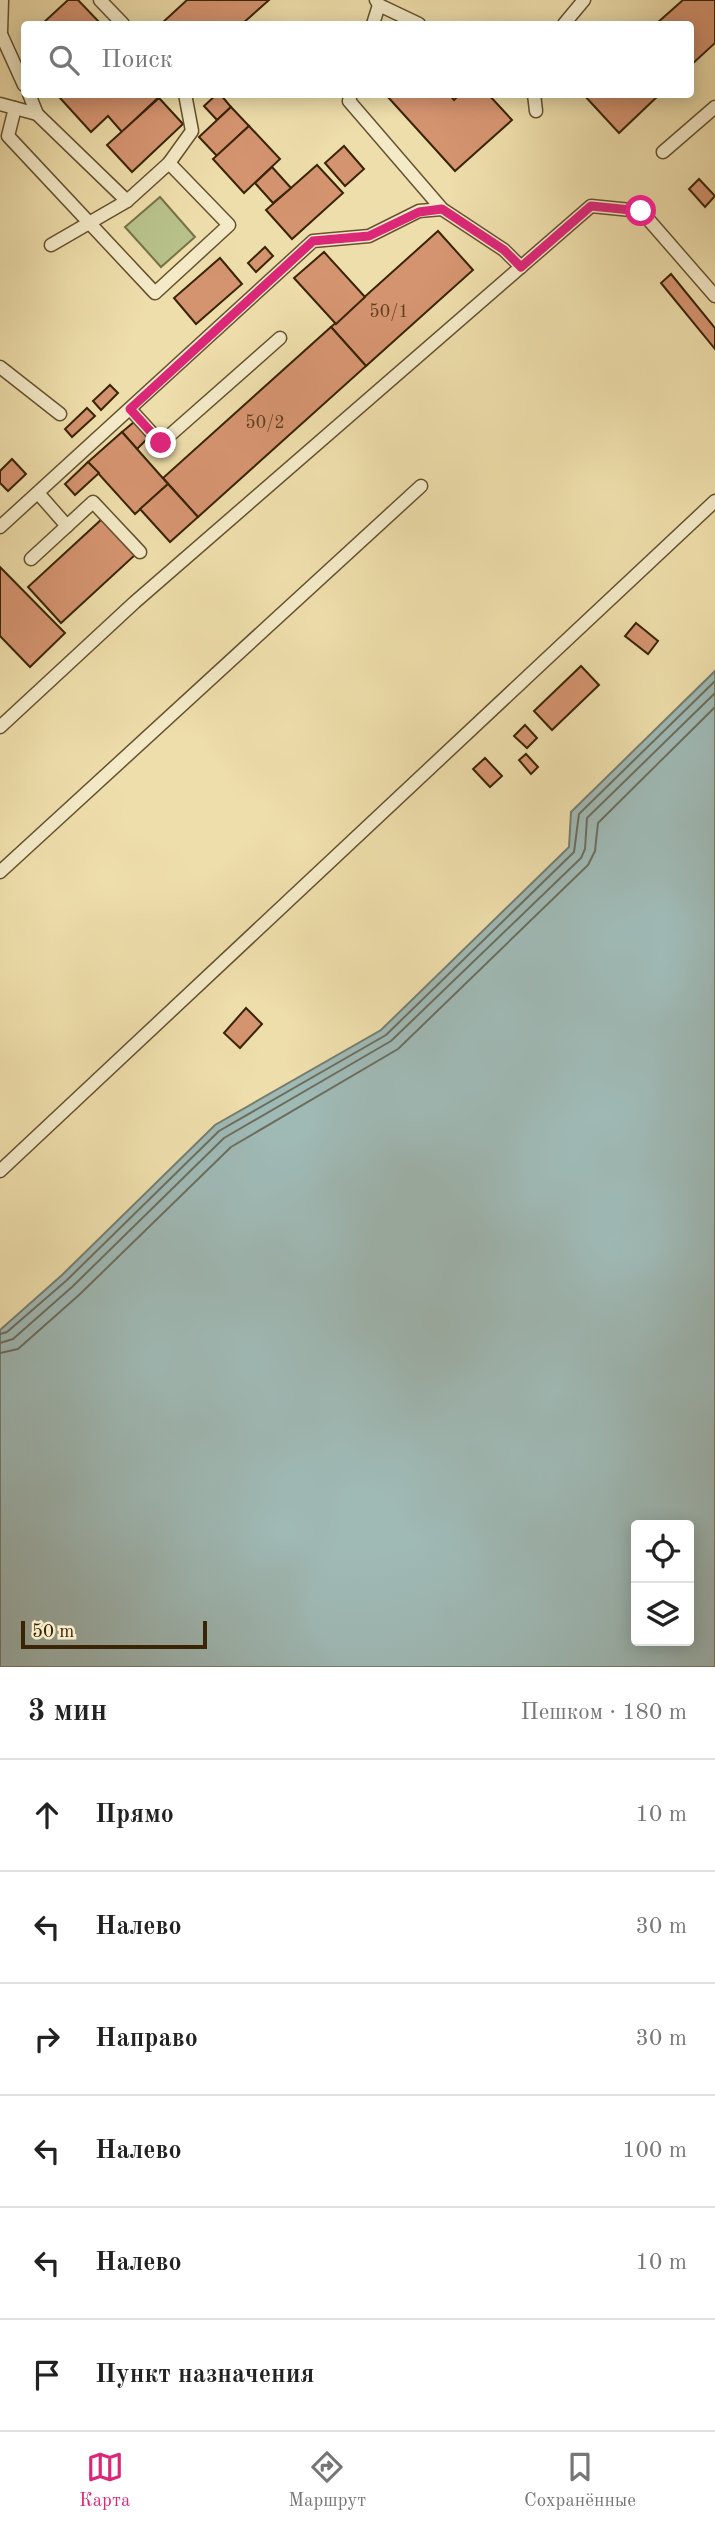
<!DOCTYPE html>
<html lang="ru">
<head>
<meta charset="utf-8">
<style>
  :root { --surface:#fff; --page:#f6f6f6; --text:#222; --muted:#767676; --line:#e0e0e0; --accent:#db2777 }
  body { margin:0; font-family:"Old Standard TT",serif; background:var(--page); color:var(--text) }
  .controls { position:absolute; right:21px; bottom:21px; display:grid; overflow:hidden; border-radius:7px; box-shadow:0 4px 18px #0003 }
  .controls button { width:63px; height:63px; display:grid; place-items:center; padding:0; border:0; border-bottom:2px solid var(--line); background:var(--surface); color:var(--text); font:35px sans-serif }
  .scale { position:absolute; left:21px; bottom:18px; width:186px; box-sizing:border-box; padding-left:7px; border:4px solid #392405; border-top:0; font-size:19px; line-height:24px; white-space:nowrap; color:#392405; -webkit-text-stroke:5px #f4eac8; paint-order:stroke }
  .stop { position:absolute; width:21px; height:21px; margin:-16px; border:5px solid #db2777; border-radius:50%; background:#fff }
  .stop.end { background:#db2777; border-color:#fff; box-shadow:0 2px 7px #0008 }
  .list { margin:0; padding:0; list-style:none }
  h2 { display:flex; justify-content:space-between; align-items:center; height:91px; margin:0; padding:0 28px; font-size:30px }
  h2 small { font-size:23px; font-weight:400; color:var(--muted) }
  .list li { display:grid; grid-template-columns:46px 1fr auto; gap:21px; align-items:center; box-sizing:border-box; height:112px; padding:0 28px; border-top:2px solid var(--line) }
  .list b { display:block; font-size:26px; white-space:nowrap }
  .list em { font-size:23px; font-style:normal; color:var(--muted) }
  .icon { flex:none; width:38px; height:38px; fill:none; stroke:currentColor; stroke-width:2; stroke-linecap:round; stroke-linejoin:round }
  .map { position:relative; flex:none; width:715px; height:1667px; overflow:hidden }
  .search { position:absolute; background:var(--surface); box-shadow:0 4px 18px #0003; left:21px; right:21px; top:21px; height:77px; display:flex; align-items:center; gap:18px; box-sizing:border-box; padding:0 24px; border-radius:7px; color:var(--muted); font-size:26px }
  .sheet { height:763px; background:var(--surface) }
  nav { display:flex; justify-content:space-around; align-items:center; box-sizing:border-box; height:98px; border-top:2px solid var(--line); background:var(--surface); font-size:19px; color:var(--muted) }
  nav a { display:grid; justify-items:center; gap:4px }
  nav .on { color:var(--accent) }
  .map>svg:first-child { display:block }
</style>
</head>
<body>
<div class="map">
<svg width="715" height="1667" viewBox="0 0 715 1667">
  <rect width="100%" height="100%" fill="#eedeab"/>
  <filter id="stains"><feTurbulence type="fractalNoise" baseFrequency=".00286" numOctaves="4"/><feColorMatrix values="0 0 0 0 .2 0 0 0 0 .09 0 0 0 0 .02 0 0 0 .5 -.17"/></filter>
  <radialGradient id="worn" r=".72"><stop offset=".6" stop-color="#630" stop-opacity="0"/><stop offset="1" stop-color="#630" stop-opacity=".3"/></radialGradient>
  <polygon fill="#b8c18a" stroke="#787248" stroke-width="2" points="160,197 195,237 161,267 125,227"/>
  <path fill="#9fb9b5" stroke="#767d6f" stroke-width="2" fill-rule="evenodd" d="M 715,671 L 715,1667 L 0,1667 L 0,1330 L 62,1275 L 215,1125 L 381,1030 L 569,847 L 571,812 ZM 636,1525 L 689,1525 L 689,1641 L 636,1641 Z"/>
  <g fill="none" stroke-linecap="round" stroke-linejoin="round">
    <g stroke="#6c6e5d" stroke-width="2">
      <polyline points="0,1334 7,1332 67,1280 219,1131 386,1035 574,852 579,814 715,681"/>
      <polyline points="0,1343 13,1339 72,1287 224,1138 391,1041 581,858 585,849 587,818 715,693"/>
      <polyline points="0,1353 18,1349 79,1295 231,1147 398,1049 588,865 595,851 598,823 715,707"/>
    </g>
  </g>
  <g fill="#d59470" stroke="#392405" stroke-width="2">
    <polygon points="68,0 78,0 101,24 42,24"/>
    <polygon points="187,0 269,0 242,24 161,24"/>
    <polygon points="683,0 715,0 715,43 690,66 690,24 656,24"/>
    <polygon points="63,94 162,94 122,132 108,116 91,132 60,98"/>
    <polygon points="217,94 220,94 231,107 217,120 204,106"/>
    <polygon points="389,94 449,94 454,100 460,94 488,94 512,120 455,171 387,96"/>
    <polygon points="583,94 660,94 619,133"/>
    <polygon points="159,98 183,124 132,172 107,145"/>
    <polygon points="231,107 249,126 217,156 199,137"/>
    <polygon points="249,126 280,159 244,193 213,159"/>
    <polygon points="344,146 364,169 345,186 325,163"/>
    <polygon points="317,165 343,193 292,239 266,210"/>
    <polygon points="272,167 291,188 273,203 255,183"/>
    <polygon points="699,179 715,196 705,207 689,189"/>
    <polygon points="438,231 473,270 366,366 331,327"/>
    <polygon points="265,247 273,256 256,272 248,263"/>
    <polygon points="324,252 365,297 336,324 294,278"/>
    <polygon points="220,258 242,284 196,324 174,298"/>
    <polygon points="671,274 715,328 715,349 661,283"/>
    <polygon points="331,327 366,366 198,517 163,478"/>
    <polygon points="110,385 118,393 101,410 93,401"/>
    <polygon points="87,408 95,416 72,437 65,429"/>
    <polygon points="134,422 148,438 137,449 122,432"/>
    <polygon points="122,432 168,484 135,514 88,462"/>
    <polygon points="12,459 26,474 8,491 0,483 0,471"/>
    <polygon points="88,462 99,473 75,495 65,484"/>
    <polygon points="168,484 198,517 170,542 140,509"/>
    <polygon points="103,518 136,554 61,623 28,587"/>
    <polygon points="0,567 65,633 30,667 0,636"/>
    <polygon points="636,623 658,641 648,654 625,636"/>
    <polygon points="581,666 599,685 552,730 534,711"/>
    <polygon points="525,725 537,738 527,748 514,736"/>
    <polygon points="526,754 538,767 531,774 519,760"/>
    <polygon points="485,758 502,776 490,787 473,769"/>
    <polygon points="246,1008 262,1024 240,1048 224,1033"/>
  </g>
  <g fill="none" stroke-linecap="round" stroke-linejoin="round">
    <defs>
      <g id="service">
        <polyline points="100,0 123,24"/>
        <polyline points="379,5 419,24"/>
        <polyline points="373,24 379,5 376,0"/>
        <polyline points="564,24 584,0"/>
        <polyline points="0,32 24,85"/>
        <polyline points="1,32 2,0"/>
        <polyline points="29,94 37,114 127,201"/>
        <polyline points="351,94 349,101 442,209 504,250 521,267"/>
        <polyline points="534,94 536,111"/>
        <polyline points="0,104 37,114"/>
        <polyline points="15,108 8,136 155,293 229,225 169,163"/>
        <polyline points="663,152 715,107"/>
        <polyline points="51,245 127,201 169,163 192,131 185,94"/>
        <polyline points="0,367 60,414"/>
        <polyline points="130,409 161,443 280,338"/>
        <polyline points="38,493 67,526"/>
        <polyline points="0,527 313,241 369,236 419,211 442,209"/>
        <polyline points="31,559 93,502 140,552"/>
        <polyline points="0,727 135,602 591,206 641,211 715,296"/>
        <polyline points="0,872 421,486"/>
        <polyline points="0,1171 715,501"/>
      </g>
    </defs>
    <use href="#service" stroke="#66522e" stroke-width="15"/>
    <use href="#service" stroke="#f4eac8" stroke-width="12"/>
  </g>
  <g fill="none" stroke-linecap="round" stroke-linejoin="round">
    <polyline stroke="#db2777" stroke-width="9" points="161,443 130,409 313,241 369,236 419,212 442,209 504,250 521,267 591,206 641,211"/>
  </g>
  <g text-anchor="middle" stroke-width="7" stroke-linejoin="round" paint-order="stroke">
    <g font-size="18" fill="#604020">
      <text x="389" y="317">50/1</text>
      <text x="265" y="428">50/2</text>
    </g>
  </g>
  <rect width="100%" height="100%" filter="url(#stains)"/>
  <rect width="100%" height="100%" fill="url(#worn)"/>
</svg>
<div class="controls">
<button><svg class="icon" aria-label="locate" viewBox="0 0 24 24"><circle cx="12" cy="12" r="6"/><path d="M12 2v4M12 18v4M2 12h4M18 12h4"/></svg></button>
<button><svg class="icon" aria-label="layers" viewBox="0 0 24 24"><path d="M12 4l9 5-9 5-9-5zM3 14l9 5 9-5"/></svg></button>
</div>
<div class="scale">50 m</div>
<div class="stop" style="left:641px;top:211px"></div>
<div class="stop end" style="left:161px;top:443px"></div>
<div class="search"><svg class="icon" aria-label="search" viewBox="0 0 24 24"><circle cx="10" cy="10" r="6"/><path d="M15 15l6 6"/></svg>Поиск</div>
</div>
<section class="sheet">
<h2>3 мин<small>Пешком · 180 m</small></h2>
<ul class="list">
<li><svg class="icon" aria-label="ahead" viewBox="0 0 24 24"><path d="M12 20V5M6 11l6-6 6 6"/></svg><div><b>Прямо</b></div><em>10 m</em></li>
<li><svg class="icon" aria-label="left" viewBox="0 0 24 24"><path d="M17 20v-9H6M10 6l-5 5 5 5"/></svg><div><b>Налево</b></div><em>30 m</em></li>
<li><svg class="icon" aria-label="right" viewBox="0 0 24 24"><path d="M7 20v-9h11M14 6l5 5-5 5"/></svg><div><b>Направо</b></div><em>30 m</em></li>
<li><svg class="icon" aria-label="left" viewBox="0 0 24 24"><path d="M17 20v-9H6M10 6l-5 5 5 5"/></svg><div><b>Налево</b></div><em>100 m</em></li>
<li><svg class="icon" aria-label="left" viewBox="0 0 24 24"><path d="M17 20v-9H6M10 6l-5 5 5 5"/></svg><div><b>Налево</b></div><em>10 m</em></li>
<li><svg class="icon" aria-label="arrive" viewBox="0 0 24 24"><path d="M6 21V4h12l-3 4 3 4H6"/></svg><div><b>Пункт назначения</b></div></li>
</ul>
</section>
<nav>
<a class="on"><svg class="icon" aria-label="map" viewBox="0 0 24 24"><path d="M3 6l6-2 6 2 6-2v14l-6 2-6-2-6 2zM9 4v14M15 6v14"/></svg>Карта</a>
<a><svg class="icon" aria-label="directions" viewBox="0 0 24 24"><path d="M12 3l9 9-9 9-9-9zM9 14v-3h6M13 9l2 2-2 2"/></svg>Маршрут</a>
<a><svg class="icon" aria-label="saved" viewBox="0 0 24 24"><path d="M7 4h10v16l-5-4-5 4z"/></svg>Сохранённые</a>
</nav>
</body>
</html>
